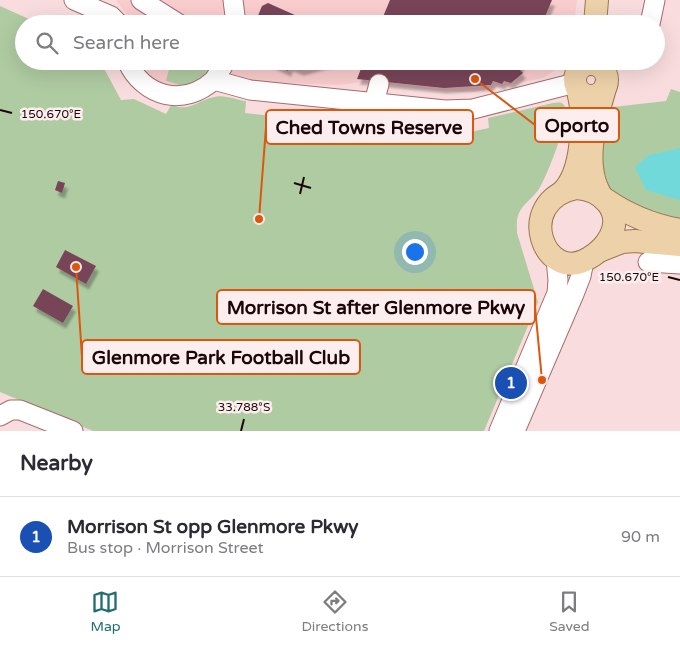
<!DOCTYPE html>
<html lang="en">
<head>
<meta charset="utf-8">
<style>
  :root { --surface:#fff; --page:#f7f7f7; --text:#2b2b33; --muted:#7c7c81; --line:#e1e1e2; --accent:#226e6f }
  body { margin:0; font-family:"Varela Round",sans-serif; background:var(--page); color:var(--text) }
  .you { position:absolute; left:414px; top:251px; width:18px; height:18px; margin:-12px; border:4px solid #fff; border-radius:50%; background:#1a73e8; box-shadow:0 0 0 8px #1a73e833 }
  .badge { display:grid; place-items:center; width:32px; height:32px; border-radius:50%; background:var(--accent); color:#fff; font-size:16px; font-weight:700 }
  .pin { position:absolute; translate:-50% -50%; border:2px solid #fff; box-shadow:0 1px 5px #0006 }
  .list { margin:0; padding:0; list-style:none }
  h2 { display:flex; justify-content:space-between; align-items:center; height:65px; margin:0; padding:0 20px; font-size:21px }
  h2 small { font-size:16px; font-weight:400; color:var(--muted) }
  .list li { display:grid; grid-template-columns:32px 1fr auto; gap:15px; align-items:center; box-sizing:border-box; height:80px; padding:0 20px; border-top:1px solid var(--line) }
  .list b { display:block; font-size:19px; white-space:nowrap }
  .list p { margin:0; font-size:16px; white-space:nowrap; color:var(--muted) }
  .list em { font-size:16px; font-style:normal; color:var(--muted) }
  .icon { flex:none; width:28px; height:28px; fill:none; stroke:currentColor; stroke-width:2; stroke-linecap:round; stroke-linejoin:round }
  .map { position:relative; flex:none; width:680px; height:431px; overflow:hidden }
  .search { position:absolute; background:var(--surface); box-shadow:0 5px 20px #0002; left:15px; right:15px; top:15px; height:55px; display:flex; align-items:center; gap:12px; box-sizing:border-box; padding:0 18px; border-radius:28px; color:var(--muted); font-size:19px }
  .sheet { height:145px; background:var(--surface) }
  nav { display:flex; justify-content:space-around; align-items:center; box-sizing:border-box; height:70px; border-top:1px solid var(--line); background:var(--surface); font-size:14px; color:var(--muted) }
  nav a { display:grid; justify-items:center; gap:2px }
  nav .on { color:var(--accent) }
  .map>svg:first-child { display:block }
</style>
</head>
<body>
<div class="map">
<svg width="680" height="431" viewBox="0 0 680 431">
  <defs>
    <filter id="shadow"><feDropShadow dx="3" dy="5.5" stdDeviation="1" flood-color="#0004"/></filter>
  </defs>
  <rect width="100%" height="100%" fill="#f9ddde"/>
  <g fill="#f9cccd">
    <polygon points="116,0 577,0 574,24 128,24 127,15"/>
    <polygon points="132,61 565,61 558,68 543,78 474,92 445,91 362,82 339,85 307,84 230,79 178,92 159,88"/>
  </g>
  <g fill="#afcba2">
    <path d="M 0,6 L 40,24 L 24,24 L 24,61 L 100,61 L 121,100 L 134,99 L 166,114 L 171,105 C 191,112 196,101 214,97 C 223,94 237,100 246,101 L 245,113 L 431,133 L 470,132 L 489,128 L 488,118 L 553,103 C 557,103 561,101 564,105 C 572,115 546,178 539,189 C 533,198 523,204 519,213 C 516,219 517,227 517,233 L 538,302 L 484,431 L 93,431 L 0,392 Z"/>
    <path d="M 171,61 L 215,61 C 209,72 190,89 176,84 C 174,83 170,82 166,81 Z"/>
    <polygon points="671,89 680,92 680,221 651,215 612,194 599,157 613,107 666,101"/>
  </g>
  <polygon fill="#72d9da" points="680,148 680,200 646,190 635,167 649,155"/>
  <g fill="#784458" filter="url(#shadow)">
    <polygon points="390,0 552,0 542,24 380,24"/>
    <polygon points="268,3 315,24 259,24 257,18 262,6"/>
    <polygon points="267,61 331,61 331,62 301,70 290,66 288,71"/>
    <polygon points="364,61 523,61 519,69 523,73 511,83 504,81 502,84 493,81 491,85 444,88 357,79"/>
    <polygon points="58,181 65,183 62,193 55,190"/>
    <polygon points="65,250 96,266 86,284 56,267"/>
    <polygon points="43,289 73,306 63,323 33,306"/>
  </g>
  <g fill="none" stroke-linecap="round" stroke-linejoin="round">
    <defs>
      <g id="minor">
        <polyline points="74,0 111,16 119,24"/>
        <polyline points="141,0 179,24"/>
        <polyline points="233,0 236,24"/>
        <polyline points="650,24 655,0"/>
        <path d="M 127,61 C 144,98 184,107 214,80 L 250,90 L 445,110 L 473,109 L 575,83"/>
        <polyline points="214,80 226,61"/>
        <polyline points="374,103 379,84"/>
        <polyline points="648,262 680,264"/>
        <polyline points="0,416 11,410 20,410 73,431"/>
        <polyline points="499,431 557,293 558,280 556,259"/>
        <polyline points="515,431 574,294 581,276 584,261"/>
      </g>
      <g id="major">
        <polyline points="595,24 597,0"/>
        <circle cx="591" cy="80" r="16"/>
        <path d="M 576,188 C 601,189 624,211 610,237 C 605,246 598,253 589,258 C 544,286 513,201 576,188 Z"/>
        <path d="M 561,193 C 583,174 585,118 578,91"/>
        <path d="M 602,197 C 581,165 596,119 606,85"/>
        <path d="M 605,199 C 628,215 652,225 680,230"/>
        <polyline points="599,251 622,242 635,241 680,245"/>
      </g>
    </defs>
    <use href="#minor" stroke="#a66b6e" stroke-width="21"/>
    <use href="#major" stroke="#9b764b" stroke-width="24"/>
    <use href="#minor" stroke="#fff" stroke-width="19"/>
    <use href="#major" stroke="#ecd1a9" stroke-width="22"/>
  </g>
  <path fill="none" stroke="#1c0708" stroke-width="2" d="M 0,110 L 12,113M 294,183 L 311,188M 300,194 L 304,177M 668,277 L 680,280M 241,431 L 244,419"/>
  <g font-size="12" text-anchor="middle" fill="#1c0708" stroke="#fceeef" stroke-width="5" stroke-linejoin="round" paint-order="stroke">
    <text x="51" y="118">150.670°E</text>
    <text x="629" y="281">150.670°E</text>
    <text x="244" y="411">33.788°S</text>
  </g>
  <path fill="none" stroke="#de550c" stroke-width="2" d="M475 79L535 125M259 219L266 127M542 380L535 307M76 267L82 357"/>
  <g fill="#de550c" stroke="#fceeef" stroke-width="2">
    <circle cx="475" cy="79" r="5"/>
    <circle cx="259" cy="219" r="5"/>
    <circle cx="542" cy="380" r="5"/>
    <circle cx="76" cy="267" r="5"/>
  </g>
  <g fill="#fceeef" stroke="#de550c" stroke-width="2">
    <rect x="535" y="108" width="84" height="34" rx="5"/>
    <rect x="266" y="110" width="207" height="34" rx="5"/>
    <rect x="217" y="290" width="318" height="34" rx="5"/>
    <rect x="82" y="340" width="278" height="34" rx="5"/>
  </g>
  <g font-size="19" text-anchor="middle" font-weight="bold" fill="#1c0708">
    <text x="577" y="132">Oporto</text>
    <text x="369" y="134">Ched Towns Reserve</text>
    <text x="376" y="314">Morrison St after Glenmore Pkwy</text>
    <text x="221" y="364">Glenmore Park Football Club</text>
  </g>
</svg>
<div class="you"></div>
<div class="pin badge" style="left:511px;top:383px;background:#1a4fb4">1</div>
<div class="search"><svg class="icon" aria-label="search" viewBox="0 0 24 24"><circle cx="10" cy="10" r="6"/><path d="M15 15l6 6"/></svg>Search here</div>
</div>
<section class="sheet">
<h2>Nearby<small></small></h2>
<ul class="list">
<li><span class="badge" style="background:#1a4fb4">1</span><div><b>Morrison St opp Glenmore Pkwy</b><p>Bus stop · Morrison Street</p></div><em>90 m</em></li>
</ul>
</section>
<nav>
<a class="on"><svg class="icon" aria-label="map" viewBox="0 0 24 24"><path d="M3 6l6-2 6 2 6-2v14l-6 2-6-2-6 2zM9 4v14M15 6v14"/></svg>Map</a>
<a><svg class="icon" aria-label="directions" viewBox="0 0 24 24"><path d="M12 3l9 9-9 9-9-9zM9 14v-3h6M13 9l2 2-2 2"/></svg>Directions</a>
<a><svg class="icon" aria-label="saved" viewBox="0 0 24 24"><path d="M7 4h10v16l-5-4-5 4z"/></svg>Saved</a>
</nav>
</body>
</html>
